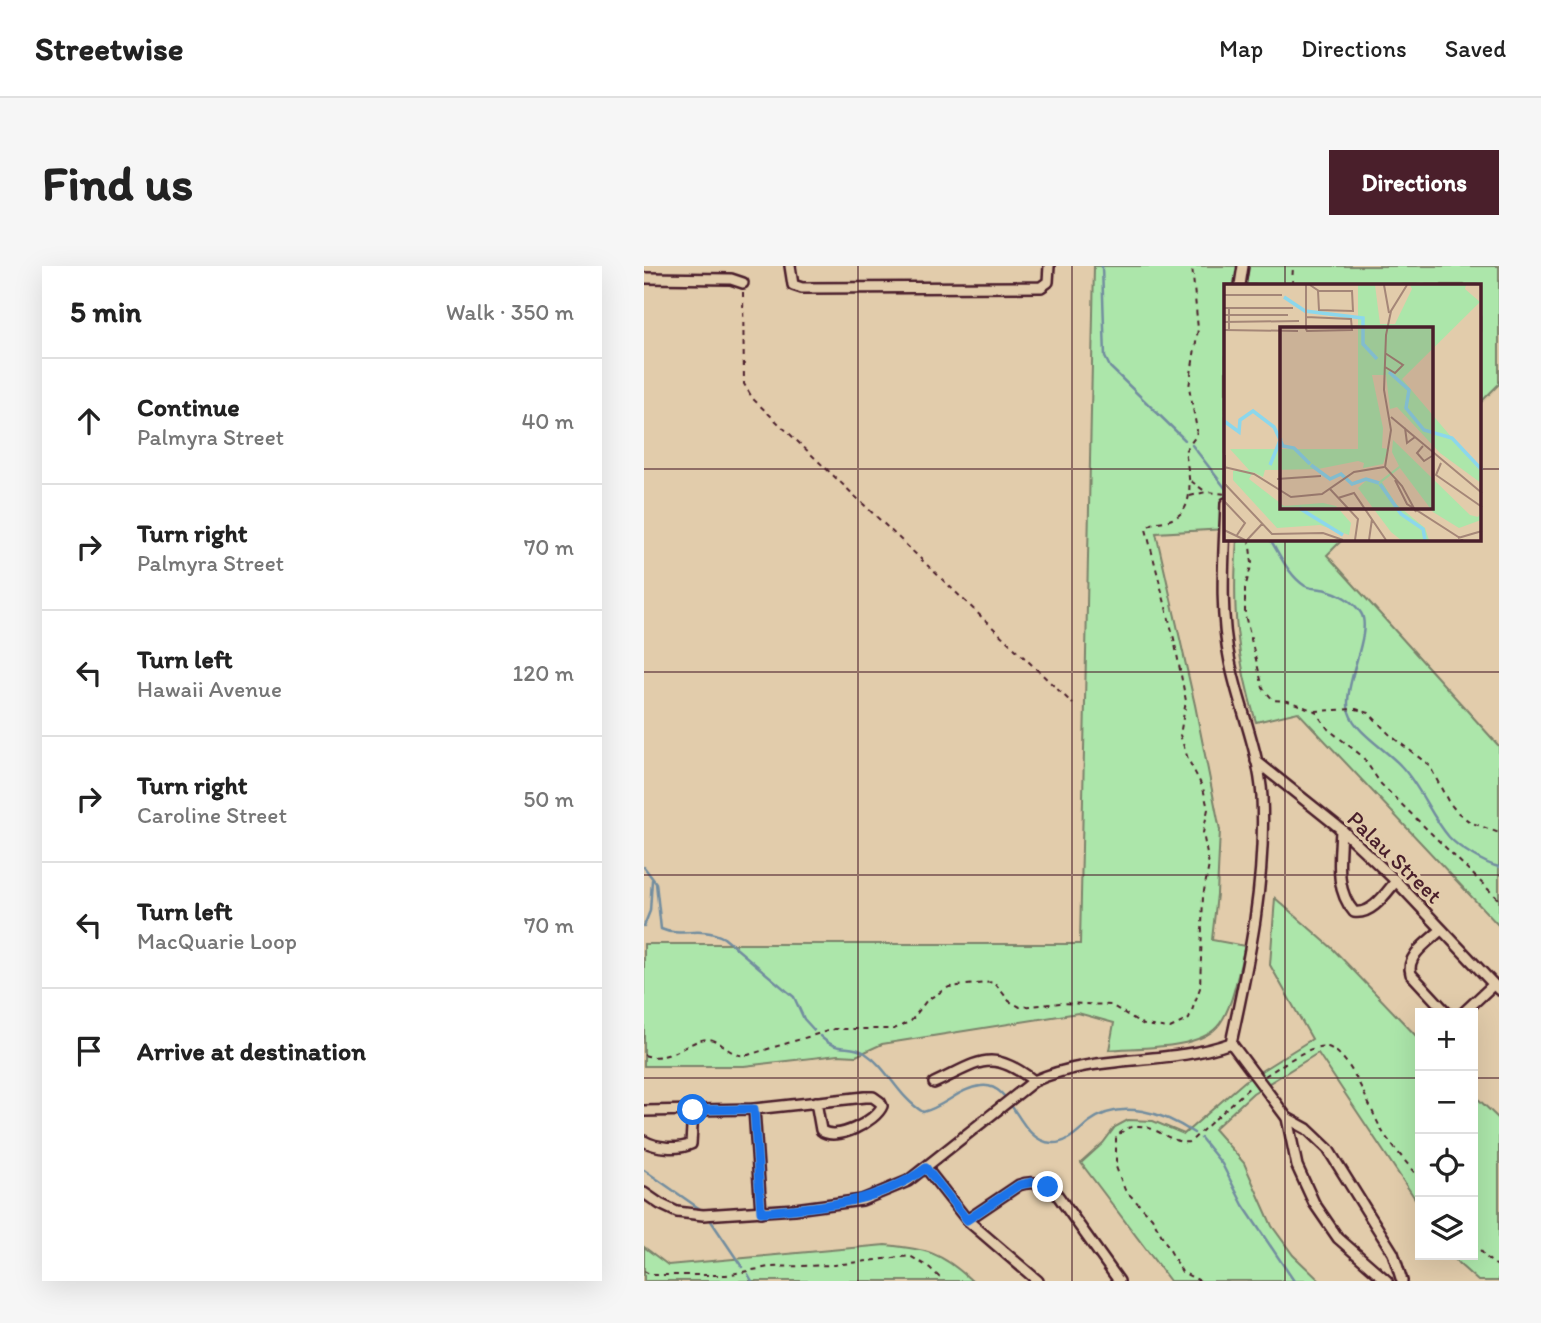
<!DOCTYPE html>
<html lang="en">
<head>
<meta charset="utf-8">
<style>
  :root { --surface:#fff; --page:#f6f6f6; --text:#222; --muted:#767676; --line:#e0e0e0; --accent:#4a1f2b }
  body { margin:0; font-family:Itim,sans-serif; background:var(--page); color:var(--text) }
  .controls { position:absolute; right:21px; bottom:21px; display:grid; overflow:hidden; border-radius:0px; box-shadow:0 7px 28px #0002 }
  .controls button { width:63px; height:63px; display:grid; place-items:center; padding:0; border:0; border-bottom:2px solid var(--line); background:var(--surface); color:var(--text); font:35px sans-serif }
  .stop { position:absolute; width:21px; height:21px; margin:-16px; border:5px solid #1a73e8; border-radius:50%; background:#fff }
  .stop.end { background:#1a73e8; border-color:#fff; box-shadow:0 2px 7px #0008 }
  .list { margin:0; padding:0; list-style:none }
  h2 { display:flex; justify-content:space-between; align-items:center; height:91px; margin:0; padding:0 28px; font-size:30px }
  h2 small { font-size:23px; font-weight:400; color:var(--muted) }
  .list li { display:grid; grid-template-columns:46px 1fr auto; gap:21px; align-items:center; box-sizing:border-box; height:126px; padding:0 28px; border-top:2px solid var(--line) }
  .list b { display:block; font-size:26px; white-space:nowrap }
  .list p { margin:0; font-size:23px; white-space:nowrap; color:var(--muted) }
  .list em { font-size:23px; font-style:normal; color:var(--muted) }
  .icon { flex:none; width:38px; height:38px; fill:none; stroke:currentColor; stroke-width:2; stroke-linecap:round; stroke-linejoin:round }
  .map { position:relative; flex:none; width:855px; height:1015px; overflow:hidden; border-radius:0px }
  header { display:flex; align-items:center; gap:42px; box-sizing:border-box; height:98px; padding:0 35px; background:var(--surface); border-bottom:2px solid var(--line) }
  header strong { font-size:33px }
  nav { display:flex; gap:38px; margin-inline-start:auto; font-size:24px }
  .intro { display:flex; align-items:center; justify-content:space-between; box-sizing:border-box; height:168px; padding:0 42px }
  h1 { margin:0; font-size:49px }
  .button { padding:18px 32px; border-radius:0px; background:var(--accent); color:#fff; font-size:24px; font-weight:700 }
  main { display:flex; gap:42px; padding:0 42px }
  aside { flex:1; background:var(--surface); border-radius:0px; box-shadow:0 7px 28px #0002 }
  .map>svg:first-child { display:block }
</style>
</head>
<body>
<header>
<strong>Streetwise</strong>
<nav><a>Map</a><a>Directions</a><a>Saved</a></nav>
</header>
<div class="intro"><h1>Find us</h1><a class="button">Directions</a></div>
<main>
<aside>
<h2>5 min<small>Walk · 350 m</small></h2>
<ul class="list">
<li><svg class="icon" aria-label="ahead" viewBox="0 0 24 24"><path d="M12 20V5M6 11l6-6 6 6"/></svg><div><b>Continue</b><p>Palmyra Street</p></div><em>40 m</em></li>
<li><svg class="icon" aria-label="right" viewBox="0 0 24 24"><path d="M7 20v-9h11M14 6l5 5-5 5"/></svg><div><b>Turn right</b><p>Palmyra Street</p></div><em>70 m</em></li>
<li><svg class="icon" aria-label="left" viewBox="0 0 24 24"><path d="M17 20v-9H6M10 6l-5 5 5 5"/></svg><div><b>Turn left</b><p>Hawaii Avenue</p></div><em>120 m</em></li>
<li><svg class="icon" aria-label="right" viewBox="0 0 24 24"><path d="M7 20v-9h11M14 6l5 5-5 5"/></svg><div><b>Turn right</b><p>Caroline Street</p></div><em>50 m</em></li>
<li><svg class="icon" aria-label="left" viewBox="0 0 24 24"><path d="M17 20v-9H6M10 6l-5 5 5 5"/></svg><div><b>Turn left</b><p>MacQuarie Loop</p></div><em>70 m</em></li>
<li><svg class="icon" aria-label="arrive" viewBox="0 0 24 24"><path d="M6 21V4h12l-3 4 3 4H6"/></svg><div><b>Arrive at destination</b></div></li>
</ul>
</aside>
<div class="map">
<svg width="855" height="1015" viewBox="0 0 855 1015">
  <rect width="100%" height="100%" fill="#e2ccab"/>
  <filter id="ink" filterUnits="userSpaceOnUse"><feTurbulence type="fractalNoise" baseFrequency=".0143" numOctaves="2"/><feDisplacementMap in="SourceGraphic" scale="14" xChannelSelector="R" yChannelSelector="G"/><feConvolveMatrix kernelMatrix="1 2 1 2 8 2 1 2 1" color-interpolation-filters="sRGB"/></filter>
  <g filter="url(#ink)">
    <g fill="#ace6aa" stroke="#7b826a" stroke-width="2">
      <path d="M 450,0 L 855,0 L 855,118 L 836,137 L 836,19 L 582,19 L 582,263 L 512,267 L 551,439 L 576,564 L 573,628 L 568,674 L 601,680 C 595,702 589,744 573,761 C 552,784 494,781 465,784 L 470,757 L 434,747 L 238,778 L 212,790 L 194,789 L 100,800 L 0,800 L 0,678 L 436,678 Z"/>
      <path d="M 593,273 L 699,273 L 683,289 L 855,480 L 855,660 L 654,446 L 612,456 C 592,391 588,341 593,273 Z"/>
      <polygon points="631,632 688,682 776,774 776,940 674,787 609,827 570,863 600,897 628,960 649,989 676,1015 526,1015 437,897 459,877 471,861 484,854 509,855 540,868 601,815 668,773 626,699"/>
      <polygon points="829,828 855,853 855,1015 834,1015 814,997 808,989 829,989"/>
      <path d="M 241,979 C 283,983 297,986 328,1015 L 0,1015 L 0,981 L 24,999 Z"/>
    </g>
    <g fill="none" stroke-linecap="round" stroke-linejoin="round">
      <g stroke="#728d9f" stroke-width="2.5">
        <polyline points="458,0 461,91 466,101 541,174"/>
        <polyline points="548,179 582,223"/>
        <path d="M 626,273 C 636,289 645,310 661,320 C 667,323 676,322 682,324 C 695,327 710,336 717,347 C 729,366 698,420 705,446 C 711,466 744,485 757,500 C 777,521 786,549 805,571 C 815,582 841,598 855,601"/>
        <path d="M 0,601 L 12,617 L 17,663 C 37,672 56,659 80,672 L 150,731 L 160,753 L 170,764"/>
        <polyline points="0,660 6,645 8,614"/>
        <path d="M 176,770 C 194,788 205,777 221,787 C 244,802 254,831 279,846 C 300,841 316,822 337,820 C 369,815 374,876 408,877 C 423,878 434,865 445,856 C 477,832 520,847 550,867"/>
        <polyline points="557,872 578,898 599,939 650,1015"/>
        <polyline points="0,904 56,943"/>
        <polyline points="67,955 98,1001"/>
        <polyline points="104,1008 108,1015"/>
      </g>
      <defs>
        <g id="street">
          <polyline points="146,0 149,19 158,22 397,21 404,16 405,0"/>
          <polyline points="0,12 87,13 99,17"/>
          <polyline points="596,19 599,0"/>
          <path d="M 582,237 C 580,290 575,344 586,396 C 595,441 615,484 618,531 C 622,617 605,694 587,777 L 643,852 L 653,900 L 670,937 L 694,972 L 743,1015"/>
          <polyline points="612,495 697,563 752,615 855,724"/>
          <path d="M 697,563 C 696,592 690,623 710,646 C 728,649 742,627 752,615"/>
          <path d="M 797,664 C 785,675 761,690 767,708 L 803,747"/>
          <polyline points="819,747 849,719"/>
          <path d="M 290,817 C 336,796 346,781 390,815"/>
          <polyline points="110,843 117,946"/>
          <path d="M 0,845 L 110,843 L 221,831 L 229,831 L 236,836 L 238,840 C 232,855 191,877 177,864 L 172,836"/>
          <polyline points="643,852 663,863 684,883 749,987 758,1015"/>
          <path d="M 0,875 C 12,882 34,884 47,878 L 49,844"/>
          <polyline points="282,902 323,954 394,1015"/>
          <path d="M 0,927 L 16,938 L 33,946 L 59,949 L 151,943 L 218,934 L 264,915 L 390,815 C 453,787 522,800 587,777"/>
          <path d="M 323,954 L 375,919 C 389,914 400,918 412,927 L 475,1015"/>
        </g>
      </defs>
      <use href="#street" stroke="#4a1f2b" stroke-width="14"/>
      <g stroke="#4a1f2b" stroke-width="2" stroke-dasharray="5 5" stroke-linecap="butt">
        <polyline points="648,19 649,0"/>
        <polyline points="99,26 100,118 109,133 429,438"/>
        <polyline points="547,215 562,226"/>
        <polyline points="546,230 562,226 582,228"/>
        <polyline points="605,273 608,297 601,322 601,349 619,422 629,434 644,435 671,445 684,463 718,490 737,518 855,634"/>
        <polyline points="671,445 712,443 725,447 747,470 785,499 804,535 813,546 826,556 855,567"/>
        <path d="M 0,789 C 27,797 44,774 63,773 C 75,773 82,785 93,788 C 96,790 100,789 104,789 L 190,763 L 250,763 L 267,755 L 283,734 L 305,721 L 350,716 L 365,735 L 376,741 L 416,737 L 467,739 L 500,759 L 526,762 L 545,753 L 556,722 L 559,630 L 565,599 L 559,567 L 564,543 L 559,522 L 544,493 L 536,469 L 542,435 L 530,373 L 502,263 C 509,254 518,257 528,253 C 554,243 544,205 541,185 L 552,170 L 553,164 L 545,121 L 554,63 L 548,0"/>
        <path d="M 621,810 C 634,802 669,776 684,781 C 710,790 727,850 742,871 C 753,886 765,899 776,914"/>
        <path d="M 829,977 C 838,984 844,997 855,1000"/>
        <polyline points="0,1005 7,1009 82,1009 125,1001 190,999 266,990 286,1002 299,1015"/>
        <path d="M 556,1015 L 538,1006 L 508,952 L 481,924 L 472,901 L 472,871 C 500,842 522,880 546,876 L 608,819"/>
      </g>
      <use href="#street" stroke="#e2ccab" stroke-width="9"/>
    </g>
  </g>
  <g fill="none" stroke-linecap="round" stroke-linejoin="round" filter="url(#ink)">
    <path stroke="#1a73e8" stroke-width="9" d="M 49,844 L 110,843 L 117,946 C 176,941 233,938 282,902 L 323,954 L 375,919 L 389,916 L 404,921"/>
  </g>
  <path fill="none" stroke="#4a1f2b" stroke-width="2" stroke-opacity="0.55" d="M 214,0 L 214,1015M 428,0 L 428,1015M 641,0 L 641,19M 0,203 L 582,203M 836,203 L 855,203M 641,273 L 641,1015M 0,406 L 855,406M 0,609 L 855,609M 0,812 L 776,812M 829,812 L 855,812"/>
  <g text-anchor="middle" stroke-width="7" stroke-linejoin="round" paint-order="stroke">
    <g font-size="23" fill="#4a1f2b" stroke="#e2ccab">
      <text transform="translate(751 591) rotate(44)" y="8">Palau Street</text>
    </g>
  </g>
  <g transform="translate(580 18)">
    <rect width="257" height="257" fill="#e2ccab"/>
    <path d="M 134,1 L 151,1 L 156,40 L 171,40 L 188,5 L 186,1 L 242,1 L 241,5 L 256,18 L 178,95 L 257,188 L 257,199 L 216,169 L 173,123 L 166,125 L 162,91 L 148,91 L 159,144 L 158,164 L 164,165 L 159,180 L 139,184 L 140,179 L 134,177 L 94,185 L 41,186 L 39,193 L 29,188 L 25,195 L 60,222 L 99,219 L 112,222 L 127,239 L 125,251 L 96,241 L 53,244 L 9,196 L 9,187 L 25,186 L 6,165 L 134,165 ZM 169,156 L 246,231 L 254,233 L 257,228 L 257,236 L 235,244 L 209,228 L 176,184 L 158,198 L 172,220 L 201,244 L 205,256 L 177,256 L 167,248 L 134,204 L 143,196 L 153,199 L 175,182 L 168,168 Z" fill="#ace6aa"/>
    <path fill="none" stroke="#8cd7ec" stroke-width="3.5" d="M 60,13 L 81,27 L 139,34 L 139,60 L 153,75M 165,88 L 185,106 L 182,124 L 200,146 L 228,154 L 258,186M 0,137 L 15,148 L 16,136 L 29,127 L 50,143 L 59,162 L 70,164 L 86,180M 46,181 L 57,154M 87,181 L 106,195 L 117,190 L 128,200 L 142,195 L 155,199M 156,200 L 177,230 L 199,245 L 201,256M 75,224 L 119,251"/>
    <path fill="none" stroke="#a58778" stroke-width="2" d="M 82,1 L 82,45 L 83,47 L 128,46 L 127,35 L 82,33M 86,1 L 95,7 L 128,7 L 129,27 L 95,26 L 94,7M 160,1 L 165,29M 183,1 L 167,27 L 162,51 L 160,106 L 167,146 L 161,183 L 178,202 L 192,228M 0,11 L 58,11M 0,24 L 69,24M 5,24 L 5,46M 0,31 L 64,31M 0,38 L 75,37M 0,46 L 74,47M 161,69 L 179,81 L 171,89 L 161,83M 167,133 L 258,209M 181,144 L 183,159 L 191,153M 199,162 L 193,169 L 200,177 L 208,172M 1,171 L 1,199M 217,179 L 212,191 L 258,223M 0,183 L 30,190 L 67,213 L 98,210 L 130,188 L 160,183M 53,195 L 97,192M 171,196 L 183,220 L 239,256M 0,199 L 48,250 L 99,249 L 119,256M 106,205 L 134,235 L 131,256M 114,214 L 130,209 L 162,256M 0,217 L 21,239 L 13,251M 0,246 L 21,256M 234,254 L 258,247M 23,256 L 38,240M 145,256 L 148,235"/>
    <path fill="#4a1f2b" fill-opacity="0.15" stroke="#4a1f2b" stroke-width="3.5" d="M 56,43 L 209,43 L 209,225 L 56,225 Z"/>
    <rect width="257" height="257" fill="none" stroke="#4a1f2b" stroke-width="3.5"/>
  </g>
</svg>
<div class="controls">
<button>+</button>
<button>−</button>
<button><svg class="icon" aria-label="locate" viewBox="0 0 24 24"><circle cx="12" cy="12" r="6"/><path d="M12 2v4M12 18v4M2 12h4M18 12h4"/></svg></button>
<button><svg class="icon" aria-label="layers" viewBox="0 0 24 24"><path d="M12 4l9 5-9 5-9-5zM3 14l9 5 9-5"/></svg></button>
</div>
<div class="stop" style="left:49px;top:844px"></div>
<div class="stop end" style="left:404px;top:921px"></div>
</div>
</main>
</body>
</html>
